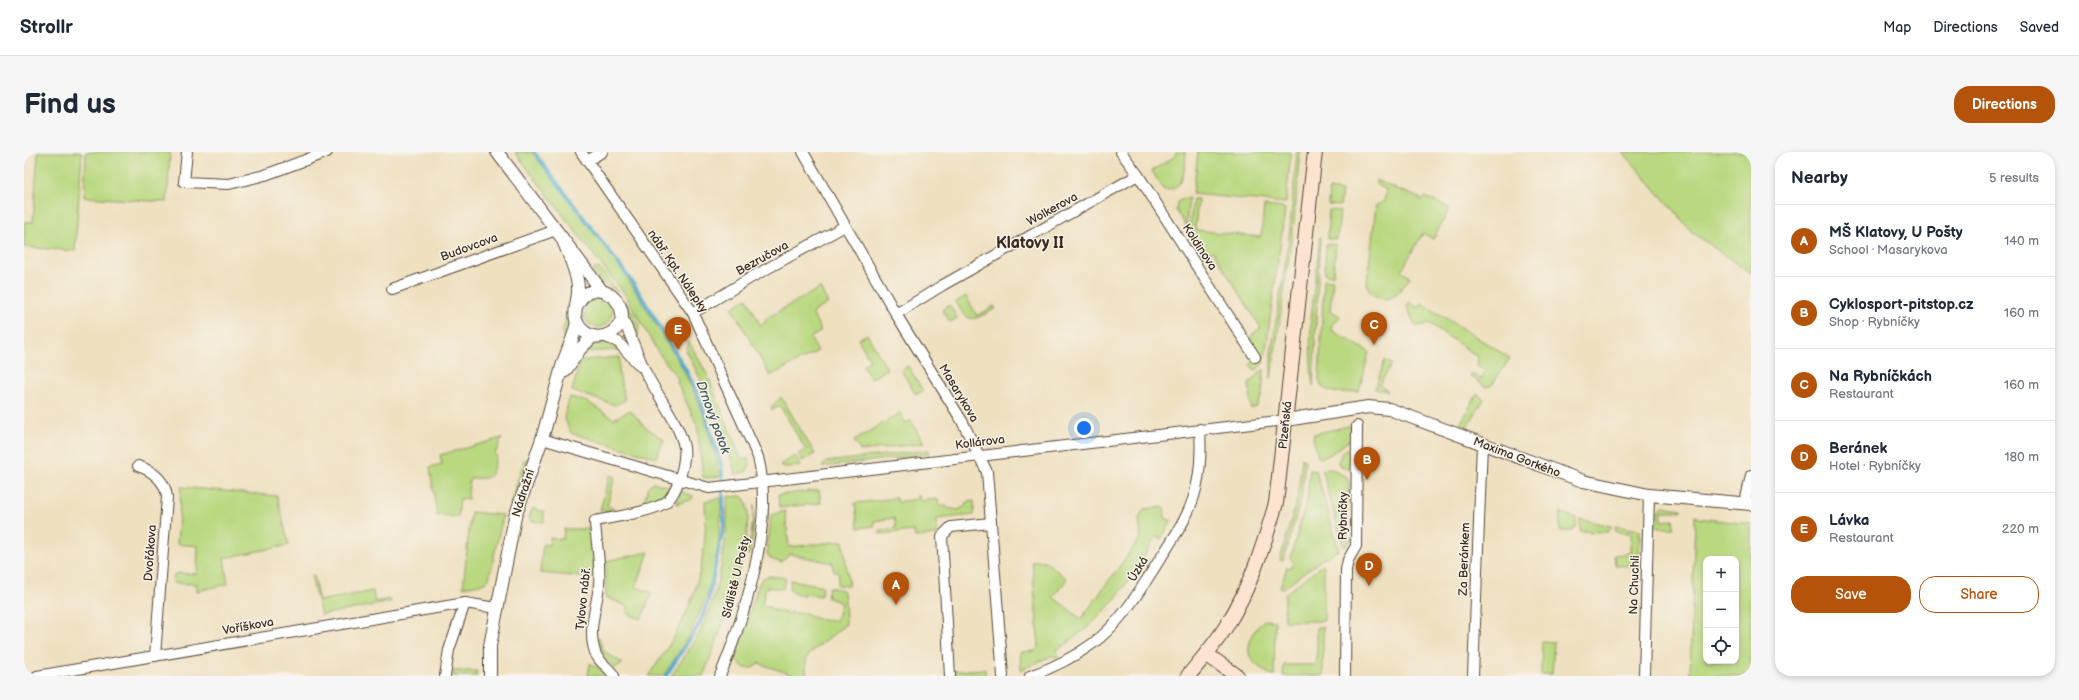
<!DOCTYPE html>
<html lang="en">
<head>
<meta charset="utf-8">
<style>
  :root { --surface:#fff; --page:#f6f6f7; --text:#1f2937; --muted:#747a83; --line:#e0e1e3; --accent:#b45309 }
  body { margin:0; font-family:"Balsamiq Sans",sans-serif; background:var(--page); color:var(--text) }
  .controls { position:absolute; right:12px; bottom:12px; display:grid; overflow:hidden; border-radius:8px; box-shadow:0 2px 6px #0003 }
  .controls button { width:36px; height:36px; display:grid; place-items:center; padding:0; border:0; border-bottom:1px solid var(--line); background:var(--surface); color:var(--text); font:20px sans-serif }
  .you { position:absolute; left:1060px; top:276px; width:14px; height:14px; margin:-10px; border:3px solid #fff; border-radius:50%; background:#1a73e8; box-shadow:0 0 0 6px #1a73e833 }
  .badge { display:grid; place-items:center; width:26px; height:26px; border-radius:50%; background:var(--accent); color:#fff; font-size:13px; font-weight:700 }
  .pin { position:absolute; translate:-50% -33px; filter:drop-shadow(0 1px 2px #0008) }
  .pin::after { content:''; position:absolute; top:21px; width:14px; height:12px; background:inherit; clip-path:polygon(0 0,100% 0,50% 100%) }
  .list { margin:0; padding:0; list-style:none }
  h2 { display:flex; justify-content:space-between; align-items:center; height:52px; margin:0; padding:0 16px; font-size:17px }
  h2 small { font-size:13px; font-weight:400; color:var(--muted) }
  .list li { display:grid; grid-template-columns:26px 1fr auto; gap:12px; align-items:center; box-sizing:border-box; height:72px; padding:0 16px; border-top:1px solid var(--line) }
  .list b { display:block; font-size:15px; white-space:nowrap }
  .list p { margin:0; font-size:13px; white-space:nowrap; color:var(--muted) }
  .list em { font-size:13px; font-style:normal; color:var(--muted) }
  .actions { display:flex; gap:8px; padding:12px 16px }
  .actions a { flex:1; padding:9px 0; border:1px solid var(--accent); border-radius:16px; text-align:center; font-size:14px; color:var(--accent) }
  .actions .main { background:var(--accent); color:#fff }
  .icon { flex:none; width:22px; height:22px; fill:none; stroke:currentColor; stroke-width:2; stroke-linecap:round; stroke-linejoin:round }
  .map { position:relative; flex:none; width:1727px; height:524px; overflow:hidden; border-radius:16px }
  header { display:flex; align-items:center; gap:24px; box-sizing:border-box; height:56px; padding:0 20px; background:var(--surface); border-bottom:1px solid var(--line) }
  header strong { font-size:19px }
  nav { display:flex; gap:22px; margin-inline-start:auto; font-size:14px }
  .intro { display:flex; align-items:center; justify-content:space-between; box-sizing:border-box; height:96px; padding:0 24px }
  h1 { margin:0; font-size:28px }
  .button { padding:10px 18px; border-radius:16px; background:var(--accent); color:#fff; font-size:14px; font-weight:700 }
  main { display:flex; gap:24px; padding:0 24px }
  aside { flex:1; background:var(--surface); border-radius:16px; box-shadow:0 2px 6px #0003 }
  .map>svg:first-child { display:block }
</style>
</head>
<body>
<header>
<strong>Strollr</strong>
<nav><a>Map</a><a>Directions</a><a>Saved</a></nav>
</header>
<div class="intro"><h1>Find us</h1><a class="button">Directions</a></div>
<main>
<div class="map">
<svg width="1727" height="524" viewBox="0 0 1727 524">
  <rect width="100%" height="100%" fill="#f7f3e8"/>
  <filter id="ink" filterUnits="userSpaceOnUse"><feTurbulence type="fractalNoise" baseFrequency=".025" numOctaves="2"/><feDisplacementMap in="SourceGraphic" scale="8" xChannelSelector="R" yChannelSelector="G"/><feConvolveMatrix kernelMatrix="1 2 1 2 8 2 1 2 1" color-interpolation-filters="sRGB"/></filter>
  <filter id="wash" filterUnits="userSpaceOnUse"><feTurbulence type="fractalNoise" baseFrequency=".012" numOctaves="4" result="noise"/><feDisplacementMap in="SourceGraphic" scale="16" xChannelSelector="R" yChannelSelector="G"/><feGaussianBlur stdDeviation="0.9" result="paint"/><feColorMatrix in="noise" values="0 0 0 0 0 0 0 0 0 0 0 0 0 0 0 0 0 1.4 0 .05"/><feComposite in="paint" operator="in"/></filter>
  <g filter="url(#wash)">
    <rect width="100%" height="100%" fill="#efe0c0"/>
    <g fill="#b9d87f" stroke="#7a814e" fill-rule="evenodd">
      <polygon points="14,0 58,0 51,99 0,95 0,70 9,70"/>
      <polygon points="62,0 146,0 143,50 60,45"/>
      <polygon points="491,0 508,0 601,122 659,217 679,260 697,324 684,326 679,325 673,273 653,230 654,227 632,197 601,142 568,101"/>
      <path d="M 1152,0 L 1162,0 C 1161,15 1161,39 1140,38 L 1128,19 L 1151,4 Z"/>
      <polygon points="1174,0 1267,0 1262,51 1169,42"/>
      <polygon points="1273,0 1277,0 1269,79 1247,227 1247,201 1265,86"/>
      <polygon points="1599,0 1727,0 1727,122 1668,80"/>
      <path d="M 1352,28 C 1368,36 1383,40 1399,48 L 1401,45 L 1426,56 L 1409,87 L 1399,81 L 1377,119 L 1386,125 C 1378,136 1367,154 1351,144 C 1346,141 1344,137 1343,131 L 1352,53 L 1360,50 L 1362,38 L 1352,32 Z"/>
      <polygon points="1305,37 1318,39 1316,54 1304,53"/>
      <polygon points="1161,46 1165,46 1162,74 1152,58 1153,50"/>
      <polygon points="1169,47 1174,47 1171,78 1237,85 1240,54 1260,56 1261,58 1240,211 1231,219 1226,212 1236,203 1226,187 1230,181 1237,176 1189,99 1180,104 1165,80"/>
      <polygon points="1305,58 1316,59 1313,88 1303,87"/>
      <path d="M 1296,85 L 1289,234 C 1282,190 1291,129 1296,85 Z"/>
      <polygon points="1302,92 1312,93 1309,123 1301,122"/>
      <polygon points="574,116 576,117 594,140 577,130 568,118"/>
      <path d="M 1300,127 L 1309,128 L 1306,158 L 1316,164 L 1312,170 L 1310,170 L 1306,177 L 1345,200 L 1335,239 C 1320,240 1302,245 1295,229 Z"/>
      <polygon points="796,136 804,151 788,161 796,176 796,180 786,186 794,199 746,224 708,156 723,146 736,173 742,170 741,167"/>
      <path d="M 942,144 L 953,164 L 970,154 L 972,156 C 950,168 945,174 932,150 Z"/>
      <circle cx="574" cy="161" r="14"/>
      <polygon points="1385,150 1394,156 1398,151 1399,152 1486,206 1468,233 1462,235 1446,224 1447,221 1457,227 1462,219 1453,213 1454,205 1405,171 1392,175 1383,155"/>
      <path d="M 602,151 C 608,161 621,175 611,186 L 604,168 Z"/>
      <polygon points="926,153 933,166 926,170 918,158"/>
      <path d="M 544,161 L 547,177 L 543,190 C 534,184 542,170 544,161 Z"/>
      <polygon points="843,182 863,217 847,227 839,213 846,208 834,187"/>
      <polygon points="665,190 684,224 717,307 725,307 726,313 722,320 711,322 698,271 662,198"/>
      <polygon points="574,191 585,191 595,198 560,200 566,195"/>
      <polygon points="596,205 595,221 601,248 591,253 548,239 555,214 560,208"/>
      <polygon points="1361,208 1368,212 1355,233 1364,239 1351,237"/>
      <polygon points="884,214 899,239 892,243 877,218"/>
      <polygon points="1240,217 1238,244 1232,255 1227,257 1225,231"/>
      <polygon points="1453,242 1460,247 1443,275 1436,272"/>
      <polygon points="546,245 564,250 590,267 606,258 621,275 640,287 632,306 547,281 540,265"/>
      <polygon points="757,245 791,302 778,309 774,302 782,298 756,254 748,258 747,255"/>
      <polygon points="876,261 882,271 887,269 900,291 836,299 830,289"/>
      <polygon points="1325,274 1328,276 1329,286 1305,303 1297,306 1294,305 1289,285 1290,282"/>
      <path d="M 478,286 L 471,302 L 473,303 C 467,323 470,328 447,326 L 445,329 L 444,347 L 436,347 L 434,365 L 413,363 L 406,315 L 418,312 L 416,303 Z"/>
      <polygon points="1327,294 1329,294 1329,318 1317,314 1314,309 1320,299"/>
      <polygon points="905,298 905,302 798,315 802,310"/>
      <polygon points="771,304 777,314 761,315 756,313"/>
      <polygon points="505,306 490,351 486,353 500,308"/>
      <polygon points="1278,306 1281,309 1277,347 1259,409 1256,408 1273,347"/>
      <polygon points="1307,317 1325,326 1324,386 1328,386 1327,389 1324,389 1323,395 1319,393 1298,318"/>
      <polygon points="1286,318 1292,319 1315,398 1298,407 1259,436 1256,436 1263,415 1267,416 1270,409 1266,407 1283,347"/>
      <polygon points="586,323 591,324 583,354 591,357 586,360 576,358"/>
      <polygon points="629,330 645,335 640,347 619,354 624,334"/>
      <polygon points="157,335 253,344 265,393 200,406 204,432 173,439 173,432 149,431 150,423 154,421 173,422 174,394 153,392"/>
      <polygon points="795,338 797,351 755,356 754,343"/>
      <polygon points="656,339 669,344 668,347 653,352"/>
      <polygon points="895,343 896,349 914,347 915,354 922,353 923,356 934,358 943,353 943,350 950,349 950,363 913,367 913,383 891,385 890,379 856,382 856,378 872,376 870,366 850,369 851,374 834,376 831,351 872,346 873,350 893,347 893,344"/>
      <path d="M 717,344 C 743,356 690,500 679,524 L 647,524 C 656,511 666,497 674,483 C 694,447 705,386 703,345 Z"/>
      <path d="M 697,346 C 697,417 680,467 639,524 L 624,524 C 665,470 685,418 681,349 Z"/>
      <polygon points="730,353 729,384 725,403 722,402 727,383"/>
      <polygon points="1639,354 1657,357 1657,359 1638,359 1638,369 1650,368 1649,376 1635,376 1630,373 1630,370 1634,370 1635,358"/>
      <path d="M 1140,355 L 1141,366 L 1148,369 L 1137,387 L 1132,385 C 1107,425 1086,463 1045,489 L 1046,490 L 1032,498 L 1035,505 L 1027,504 L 997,518 L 996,500 L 1011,499 L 1015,495 L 1008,409 L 1021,409 L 1043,427 L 1029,445 L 1057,467 L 1117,385 L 1115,366 L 1120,357 Z"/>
      <polygon points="509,356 520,360 520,370 507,369 505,365"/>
      <polygon points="761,359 765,395 819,389 825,434 813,433 815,422 809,418 809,411 766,402 757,410 749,408 743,403 747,363"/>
      <polygon points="447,360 479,363 465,427 461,431 439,435"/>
      <polygon points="1536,360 1552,366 1552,376 1549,376 1549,379 1536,379"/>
      <path d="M 1671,363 L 1673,364 L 1674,366 L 1727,372 L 1727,524 L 1666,524 ZM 1682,407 L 1712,407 L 1712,509 L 1682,509 Z"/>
      <polygon points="1556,367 1587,374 1588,377 1584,377 1584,380 1556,379"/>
      <path d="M 1591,374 L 1616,378 L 1615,408 C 1610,415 1599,414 1591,413 L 1590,403 L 1607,401 L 1607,381 L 1592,380 Z"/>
      <polygon points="540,377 568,377 571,402 569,426 516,421 519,392 525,393 526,386 539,387"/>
      <polygon points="625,400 612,435 628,441 617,467 602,461 604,455 582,445 582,409"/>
      <polygon points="1298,413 1300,414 1300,469 1260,469 1261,442"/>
      <polygon points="287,424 290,424 295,449 349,439 351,450 366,447 367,450 297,463"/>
      <polygon points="746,424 762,426 759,437 742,435 738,453 746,455 746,457 765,462 766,460 775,462 775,460 784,462 784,464 803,469 804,467 812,469 817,451 803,445 805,435 819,438 821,446 822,472 785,502 782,509 782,524 772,524 734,511 728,516 721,516 714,510 712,505 735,431 739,426"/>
      <polygon points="767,428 799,434 797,444 780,442 779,444 771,442 771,440 765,438"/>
      <path d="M 1240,468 L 1251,469 L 1250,524 L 1248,524 C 1242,519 1232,514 1228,508 C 1219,496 1231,476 1240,468 Z"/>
      <polygon points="1293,475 1299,475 1299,524 1259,524 1260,513 1293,513"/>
      <polygon points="575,486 579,498 598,511 596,514 591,516 578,503 572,487"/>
      <polygon points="1518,489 1530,490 1528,522 1517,522"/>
      <polygon points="566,511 586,524 564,524"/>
      <polygon points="961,517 961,524 930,524 929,519"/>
      <rect x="429" y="519" width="24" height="5"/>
    </g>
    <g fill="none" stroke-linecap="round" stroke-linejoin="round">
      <polyline stroke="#50abce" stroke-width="3.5" points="510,0 610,132 662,218 676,247 698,315 700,374 684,449 676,471 642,524"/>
    </g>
  </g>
  <g filter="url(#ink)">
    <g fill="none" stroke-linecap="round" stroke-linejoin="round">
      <defs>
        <g id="minor">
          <polyline points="163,0 160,30 205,32 241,23 303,0"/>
          <path d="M 557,0 L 669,161 L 734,305 C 751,371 721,463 696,524"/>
          <polyline points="779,0 872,162 938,269 963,320 979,524"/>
          <polyline points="1097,0 1114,23 1231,205"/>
          <polyline points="563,9 578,0"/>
          <polyline points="368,137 532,78"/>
          <polyline points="669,161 728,125 821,74"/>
          <polyline points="872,162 919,133 1114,23"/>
          <polyline points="579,184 594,190 616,214"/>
          <polyline points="518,287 685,336 1262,268"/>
          <path d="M 114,314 C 129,319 141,328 143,345 L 131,504"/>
          <polyline points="1721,351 1727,323"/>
          <polyline points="13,524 441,451 472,456"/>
          <polyline points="421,524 425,498 441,451"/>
          <path d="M 590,524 C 586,515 574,511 571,500 C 563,478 573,455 575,433 C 577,411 572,391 571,369 C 590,365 622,361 639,352 C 653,345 662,310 660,295 C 655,270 632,242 621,219 C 613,201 606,182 597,163"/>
          <polyline points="926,524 918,384 927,375 967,371"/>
          <path d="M 1006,524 C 1028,516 1049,506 1068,492 C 1098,470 1116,438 1136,407 C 1151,384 1168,360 1173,332 C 1177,314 1177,295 1176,277"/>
          <polyline points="1321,524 1322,418 1324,408 1332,394 1333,274"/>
          <polyline points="1449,524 1458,292"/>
          <polyline points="1620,524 1625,343"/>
        </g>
        <g id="tertiary">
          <polyline points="473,0 578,139"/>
          <path d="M 538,86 C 544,101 553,119 554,135 C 555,146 549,158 552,168 C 554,174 558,179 564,182 C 571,186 580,185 587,181 C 620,160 570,114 552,155"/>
          <polyline points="541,219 556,197 569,184"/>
          <polyline points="1262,268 1344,255 1365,257 1559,329 1625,343 1727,352"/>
          <polyline points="466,524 466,494 491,365 518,287 539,211 550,182 553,170"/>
        </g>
        <g id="secondary">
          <polyline points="1182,502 1213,524"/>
          <path d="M 1164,524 C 1178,507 1192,491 1203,473 C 1226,436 1240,393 1252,351 L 1291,0"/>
        </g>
      </defs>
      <use href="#minor" stroke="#564536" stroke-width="12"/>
      <use href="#tertiary" stroke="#564536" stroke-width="14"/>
      <use href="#secondary" stroke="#564536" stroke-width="16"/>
      <use href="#minor" stroke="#fff" stroke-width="10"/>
      <use href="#tertiary" stroke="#fff" stroke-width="12"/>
      <use href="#secondary" stroke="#fde4d1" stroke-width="14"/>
    </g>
  </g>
  <g text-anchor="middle" stroke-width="3" stroke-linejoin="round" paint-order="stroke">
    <g font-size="12" fill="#3b2a1e" stroke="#f7f3e8">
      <text transform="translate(1028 57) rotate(-29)" y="4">Wolkerova</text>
      <text transform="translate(445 95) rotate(-20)" y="4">Budovcova</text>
      <text transform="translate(1176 95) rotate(57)" y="4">Koldinova</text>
      <text transform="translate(738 106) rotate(-29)" y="4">Bezručova</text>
      <text transform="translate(654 119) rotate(56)" y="4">nábř. Kpt. Nálepky</text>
      <text transform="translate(935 241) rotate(59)" y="4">Masarykova</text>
      <text transform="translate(1261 273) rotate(-84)" y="4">Plzeňská</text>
      <text transform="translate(956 290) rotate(-7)" y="4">Kollárova</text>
      <text transform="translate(1493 305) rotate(21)" y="4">Maxima Gorkého</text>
      <text transform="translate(499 341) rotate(-72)" y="4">Nádražní</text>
      <text transform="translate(1319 364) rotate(-89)" y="4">Rybníčky</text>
      <text transform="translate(126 401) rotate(-86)" y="4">Dvořákova</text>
      <text transform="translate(1440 407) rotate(-88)" y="4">Za Beránkem</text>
      <text transform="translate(1114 417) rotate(-58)" y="4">Úzká</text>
      <text transform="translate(712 425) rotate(-76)" y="4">Sídliště U Pošty</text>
      <text transform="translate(1610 433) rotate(-88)" y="4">Na Chuchli</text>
      <text transform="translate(559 447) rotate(-84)" y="4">Tylovo nábř.</text>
      <text transform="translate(224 474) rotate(-10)" y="4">Voříškova</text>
    </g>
    <g font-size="13" font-style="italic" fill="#42575c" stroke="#f7f3e8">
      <text transform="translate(690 265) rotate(70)" y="5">Drnový potok</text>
    </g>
    <g font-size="16" font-weight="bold" fill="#3b2a1e" stroke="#f7f3e8">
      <text x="1006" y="96">Klatovy II</text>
    </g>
  </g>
</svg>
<div class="controls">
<button>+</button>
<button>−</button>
<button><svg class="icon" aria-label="locate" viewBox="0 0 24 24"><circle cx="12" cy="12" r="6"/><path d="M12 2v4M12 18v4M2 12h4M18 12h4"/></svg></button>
</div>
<div class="you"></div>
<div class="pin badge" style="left:872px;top:453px">A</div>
<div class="pin badge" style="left:1343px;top:328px">B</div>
<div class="pin badge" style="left:1350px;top:193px">C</div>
<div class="pin badge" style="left:1345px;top:434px">D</div>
<div class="pin badge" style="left:654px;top:198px">E</div>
</div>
<aside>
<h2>Nearby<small>5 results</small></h2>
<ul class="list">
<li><span class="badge">A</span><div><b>MŠ Klatovy, U Pošty</b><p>School · Masarykova</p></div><em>140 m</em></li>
<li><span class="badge">B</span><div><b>Cyklosport-pitstop.cz</b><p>Shop · Rybníčky</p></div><em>160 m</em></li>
<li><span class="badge">C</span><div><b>Na Rybníčkách</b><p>Restaurant</p></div><em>160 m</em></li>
<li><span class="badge">D</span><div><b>Beránek</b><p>Hotel · Rybníčky</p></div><em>180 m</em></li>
<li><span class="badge">E</span><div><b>Lávka</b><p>Restaurant</p></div><em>220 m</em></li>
</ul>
<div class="actions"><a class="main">Save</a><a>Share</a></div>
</aside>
</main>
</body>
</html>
